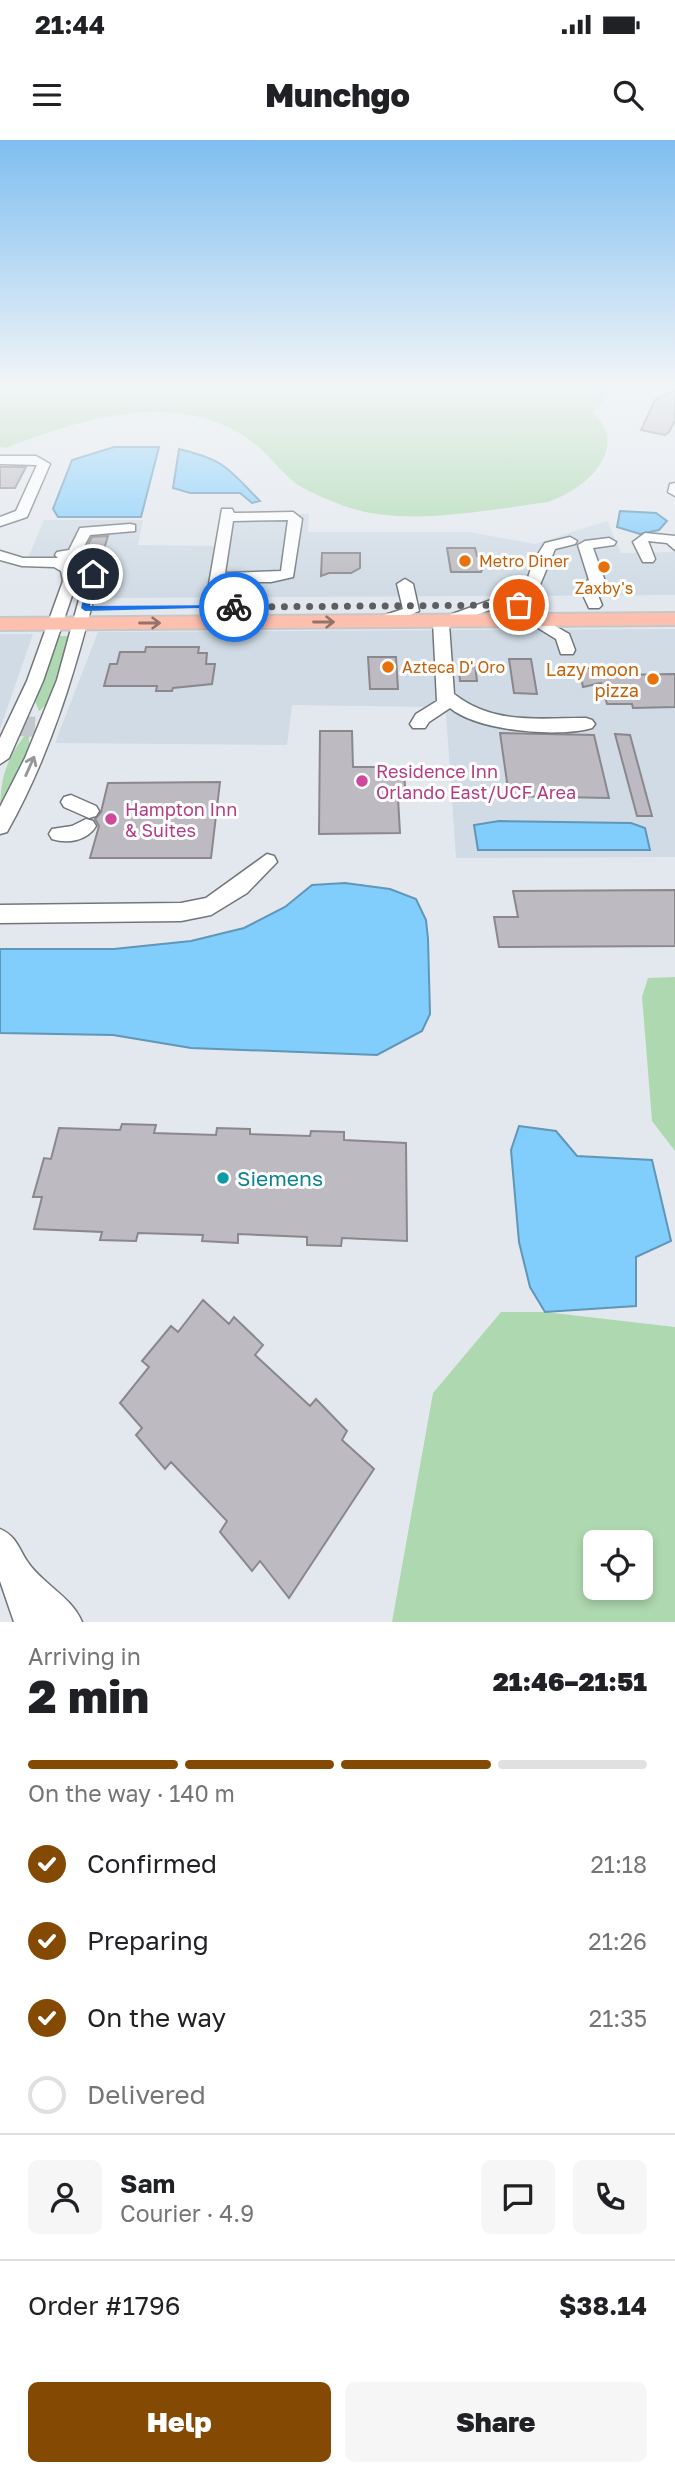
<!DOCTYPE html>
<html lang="en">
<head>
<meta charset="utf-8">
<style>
  body { margin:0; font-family:"Golos Text",sans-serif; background:#f6f6f6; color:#202124; height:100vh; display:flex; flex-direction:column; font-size:26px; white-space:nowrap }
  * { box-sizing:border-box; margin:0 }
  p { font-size:23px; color:#757577 }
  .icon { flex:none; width:38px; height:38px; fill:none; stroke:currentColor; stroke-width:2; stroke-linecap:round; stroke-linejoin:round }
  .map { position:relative; height:1482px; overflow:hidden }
  .sheet { display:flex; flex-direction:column; background:#fff; flex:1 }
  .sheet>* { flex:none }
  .fabs { position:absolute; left:583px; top:1390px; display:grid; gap:14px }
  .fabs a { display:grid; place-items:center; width:70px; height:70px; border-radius:10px; background:#fff; box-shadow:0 4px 10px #0003; font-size:35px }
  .pin { position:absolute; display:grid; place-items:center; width:60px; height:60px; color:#fff; margin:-30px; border:4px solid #fff; border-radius:50%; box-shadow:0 2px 7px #0007 }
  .courier { position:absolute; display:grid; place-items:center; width:70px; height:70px; margin:-35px; border:5px solid #1a73e8; border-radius:50%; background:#fff; color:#222; box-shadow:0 2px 9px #0007 }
  .head em { font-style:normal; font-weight:800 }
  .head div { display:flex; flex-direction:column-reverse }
  .head { display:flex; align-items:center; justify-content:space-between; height:119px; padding:0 28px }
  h1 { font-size:46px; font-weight:800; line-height:52px }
  .bar { display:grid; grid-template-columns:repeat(4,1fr); gap:10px 7px; align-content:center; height:84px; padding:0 28px }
  .bar i { height:9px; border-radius:5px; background:#e0e0e0 }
  .bar .selected { background:#844902 }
  .bar p { grid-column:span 4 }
  .line { display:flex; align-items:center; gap:18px; padding:0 28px; border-top:2px solid #e0e0e0 }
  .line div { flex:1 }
  .round { display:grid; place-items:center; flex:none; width:74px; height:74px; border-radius:10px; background:#f6f6f6 }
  ol { padding:0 28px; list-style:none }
  li { display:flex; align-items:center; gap:21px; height:77px }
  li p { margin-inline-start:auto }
  li .icon { padding:7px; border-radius:50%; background:#844902; color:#fff; stroke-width:4 }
  li:last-child { color:#757577 }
  li i { width:38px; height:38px; border:4px solid #e0e0e0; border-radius:50% }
  .primary-button { display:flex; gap:14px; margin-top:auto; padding:14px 28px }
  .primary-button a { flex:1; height:80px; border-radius:10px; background:#844902; color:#fff; font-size:28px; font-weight:800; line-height:80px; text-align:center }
  .primary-button a+a { background:#f6f6f6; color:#202124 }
  .status { display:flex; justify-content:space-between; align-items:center; height:49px; padding:0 35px; background:#fff; direction:ltr }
  .status svg { height:19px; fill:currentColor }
  header { display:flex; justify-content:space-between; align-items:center; height:91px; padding:0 28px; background:#fff; font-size:32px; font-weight:800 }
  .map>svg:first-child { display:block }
  .built { fill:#d0dbe5 }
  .green { fill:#aed9b0; fill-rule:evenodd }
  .water { fill:#81cdfb; stroke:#6096b7; stroke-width:2 }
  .building { fill:#bdbbc1; stroke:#8a888d; stroke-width:2 }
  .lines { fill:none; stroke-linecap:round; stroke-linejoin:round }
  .minor-tunnel { stroke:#c4c8ce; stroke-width:20; stroke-dasharray:20 10; stroke-linecap:butt }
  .minor-casing { stroke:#71767b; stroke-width:3 }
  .major-casing { stroke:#c7c7c7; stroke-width:4 }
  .minor { fill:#fff; fill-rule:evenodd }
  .major { fill:#fdc0af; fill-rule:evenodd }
  .oneway { stroke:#94736b }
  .oneway2 { stroke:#959697 }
  .route { fill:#1a73e8 }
  .done { stroke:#5c5f62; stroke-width:7; stroke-dasharray:0 12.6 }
  .food-dot { fill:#e8710a; stroke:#fff; stroke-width:2.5 }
  .hotel-dot { fill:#d1479c; stroke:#fff; stroke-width:2.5 }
  .culture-dot { fill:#0f9aa8; stroke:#fff; stroke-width:2.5 }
  .labels { text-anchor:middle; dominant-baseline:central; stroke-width:6; stroke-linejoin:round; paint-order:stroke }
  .far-food-label { font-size:16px; fill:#c56008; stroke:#fff; text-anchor:start }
  .food-label { font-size:18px; fill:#c56008; stroke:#fff; text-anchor:end }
  .hotel-label { font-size:18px; fill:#b23c85; stroke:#fff; text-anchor:start }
  .near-culture-label { font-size:21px; fill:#0d838f; stroke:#fff; text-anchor:start }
</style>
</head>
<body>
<div class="status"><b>21:44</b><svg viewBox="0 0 49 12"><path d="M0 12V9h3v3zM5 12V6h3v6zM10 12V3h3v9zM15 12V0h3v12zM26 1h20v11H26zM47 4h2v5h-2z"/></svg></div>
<header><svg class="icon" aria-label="menu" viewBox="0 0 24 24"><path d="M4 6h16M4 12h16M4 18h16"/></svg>Munchgo<svg class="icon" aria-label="search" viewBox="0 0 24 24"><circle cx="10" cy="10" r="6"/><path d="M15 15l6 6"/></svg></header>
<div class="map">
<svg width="675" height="1482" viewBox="0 0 675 1482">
  <rect width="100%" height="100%" fill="#e3e8ee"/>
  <!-- built -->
  <path class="built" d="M222,373L309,374L308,392H469L535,404L607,381L621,413L675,412V455L107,458H101L98,452L102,433L92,423L28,418L44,380H143L138,405L216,406Z
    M675,489V717L456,718L446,573L426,567L292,565L287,605L55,603L98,492Z
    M0,494H33L0,589Z"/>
  <!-- green -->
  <path class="green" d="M0,247H609L602,263L593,272C631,309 586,349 548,362C487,370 406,387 347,367C331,361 313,354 298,345C281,333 269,314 251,301C179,249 82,278 6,308L0,307Z
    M60,496H68L70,500L51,561L39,571L35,561L55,500Z
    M26,594H29V612L0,678C0,642 3,623 26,594Z
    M675,837V1011L652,981L642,857L648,838Z
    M501,1172H545L675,1187V1482H392L433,1253ZM595,1402H640V1447H595Z"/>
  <!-- water -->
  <path class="water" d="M114,307H159L141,377H58L53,369L72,320Z
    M179,309C226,320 228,329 260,361L252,363L240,353H190L173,348Z
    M620,371L656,373L667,381L659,390L640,394L617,387Z
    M499,681L631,683L645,688L650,710H478L474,685Z
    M345,743L390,749L416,759L426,780L428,799L430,874L422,891L377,915L191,908L113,895L0,893V809H114L191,801L244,788L285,767L312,745Z
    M519,986L556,991L577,1016L652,1020L671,1101L636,1117V1166L545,1172L530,1147L519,1102L511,1010Z"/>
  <!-- building -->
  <path class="building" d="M675,250V280L669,292L665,295L641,290L655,260Z
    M0,327H26L15,348H0Z
    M108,396L103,412H84L92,397Z
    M447,408H475L477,416H489L481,432H451Z
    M322,413H360V428L351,433H329L321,436Z
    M146,507H199L198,513H207L206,524H215L212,544L173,548L172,551H156L157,546H104L110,524H117L120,512H145Z
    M368,517H396L398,549H370Z
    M509,519H531L537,554L514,553Z
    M458,524H475L477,541H460Z
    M579,528L610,529L611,535L675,534V567L633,568L632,564H607L601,543L583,547Z
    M320,591H352L353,627H389V633H404L406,658H398L400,693L319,694Z
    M500,593L594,595L609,658L509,656Z
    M615,594L630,595L652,676H637Z
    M220,642L211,718H90L99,686L95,679L101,672L108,643Z
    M675,750V806L499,807L494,777H518L513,751Z
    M122,984L156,985L154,993L216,995L217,988L250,989V994L310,996L311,991L344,992V1000L406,1003L407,1101L342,1098L341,1106L307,1105V1097L238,1094V1103L202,1101L203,1095L138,1093L136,1101L100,1100L102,1092L34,1089L42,1057H33L44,1018L51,1019L59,988L120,990Z
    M203,1160L229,1184L234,1177L263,1205L255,1215L310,1266L316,1259L347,1291L342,1300L374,1329L289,1458L260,1421L252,1431L220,1392L227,1381L171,1322L165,1329L136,1295L142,1288L120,1263L149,1227L142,1221L171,1186L178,1192Z"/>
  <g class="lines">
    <!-- minor-tunnel -->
    <path class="minor-tunnel" d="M15,586L46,587"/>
    <!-- minor casing -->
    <g class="minor-casing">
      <path id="minor" d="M0,316H36L50,324L27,377L0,386V377L16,371L37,325L0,324Z
        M675,343V356L668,352L670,344Z
        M222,369H232L234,373L293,372L302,379L293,437L271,442H224L221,467L213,472L205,467ZM288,380L281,431L225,433L233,381Z
        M130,384L135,385V391L90,395L79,416L67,418L92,422L100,434C77,525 53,610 7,692L0,694V667L25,618L57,540L86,434L82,428L74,427L77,441L43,541L9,618L0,624V598L27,541L63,441L61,431L54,427L22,426L0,420V411L23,418H58L55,415L57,412L69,410L80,388Z
        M645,393L675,396V410L667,403L648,401L655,419L653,422H643L633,402Z
        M570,397L577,401L575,404L555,409L539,447H529L526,444L533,422L545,403Z
        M609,398L616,402L614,405L593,408L606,444L595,448L602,465L599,468H589L578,444L589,440L578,405L585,401Z
        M405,439L413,444L419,471L388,484H376V478L403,469L397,444Z
        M491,460L499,465L496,468L449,484L454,554C493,585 539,578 586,578L592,580L595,584L592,588C558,598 478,591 450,568L429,582L425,588H413L410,584L416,574L437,561L433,481Z
        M536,475L569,494L575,510L573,514H561L556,499L530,483L528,480Z
        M71,655L96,666L99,671L96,676L89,678L64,667L61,662L64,657Z
        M86,679L93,681L96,686C87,701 68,704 52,699L49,694L52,689L72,686Z
        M267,714L274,716L277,722L247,753L211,775L181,781L0,783V765L181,763L206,758Z
        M0,1389C16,1396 18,1407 27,1421C42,1444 71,1456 82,1482H14L0,1441Z"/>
    </g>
    <!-- major casing -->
    <g class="major-casing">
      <path id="major" d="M675,473V485L0,490V478Z"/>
    </g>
    <!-- minor -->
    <use href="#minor" class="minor"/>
    <!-- major -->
    <use href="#major" class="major"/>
  </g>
  <!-- one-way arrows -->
  <defs><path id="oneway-shaft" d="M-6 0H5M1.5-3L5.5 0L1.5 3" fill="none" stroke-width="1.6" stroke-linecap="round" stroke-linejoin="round" transform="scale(1.75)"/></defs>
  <g class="oneway">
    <use href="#oneway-shaft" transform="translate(324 482)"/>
    <use href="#oneway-shaft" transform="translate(150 483)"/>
  </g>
  <use class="oneway2" href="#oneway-shaft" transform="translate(30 626) rotate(-66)"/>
  <!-- sky -->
  <linearGradient id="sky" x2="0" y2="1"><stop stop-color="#7fbef0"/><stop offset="0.54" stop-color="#f2f5f7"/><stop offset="1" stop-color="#f2f5f7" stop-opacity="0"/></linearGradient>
  <rect width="675" height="455" fill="url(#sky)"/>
  <!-- route -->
  <path class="route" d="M90,432L97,434L90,466L234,465L238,467L85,471L81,468Z"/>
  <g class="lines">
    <!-- done -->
    <path class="done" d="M234,467L519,465"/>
  </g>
  <!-- markers -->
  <g class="food-dot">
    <circle cx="465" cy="421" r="7"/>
    <circle cx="604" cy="427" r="7"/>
    <circle cx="388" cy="527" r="7"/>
    <circle cx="653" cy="539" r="7"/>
  </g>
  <g class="hotel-dot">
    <circle cx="362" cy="641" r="7"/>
    <circle cx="111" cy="679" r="7"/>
  </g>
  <circle class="culture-dot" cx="223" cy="1038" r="7"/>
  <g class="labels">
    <!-- far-food labels -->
    <g class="far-food-label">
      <text x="479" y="421">Metro Diner</text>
      <text x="604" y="448" text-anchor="middle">Zaxby's</text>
      <text x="402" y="527">Azteca D' Oro</text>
    </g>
    <!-- food labels -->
    <g class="food-label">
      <text x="639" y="529">Lazy moon<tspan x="639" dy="21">pizza</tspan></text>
    </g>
    <!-- hotel labels -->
    <g class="hotel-label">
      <text x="376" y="631">Residence Inn<tspan x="376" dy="21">Orlando East/UCF Area</tspan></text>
      <text x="125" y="669">Hampton Inn<tspan x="125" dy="21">&amp; Suites</tspan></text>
    </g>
    <!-- near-culture labels -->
    <g class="near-culture-label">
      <text x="237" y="1038">Siemens</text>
    </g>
  </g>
</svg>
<div class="fabs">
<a><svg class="icon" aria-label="locate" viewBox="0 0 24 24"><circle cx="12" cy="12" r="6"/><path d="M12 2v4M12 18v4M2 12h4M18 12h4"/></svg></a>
</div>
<div class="pin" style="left:519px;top:465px;background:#ea580c"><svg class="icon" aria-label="bag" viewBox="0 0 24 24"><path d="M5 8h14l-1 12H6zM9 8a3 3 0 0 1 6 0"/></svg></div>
<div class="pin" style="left:93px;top:434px;background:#1f2937"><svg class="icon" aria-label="home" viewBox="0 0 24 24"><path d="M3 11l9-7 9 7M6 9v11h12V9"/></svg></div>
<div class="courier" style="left:234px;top:467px"><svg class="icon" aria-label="bike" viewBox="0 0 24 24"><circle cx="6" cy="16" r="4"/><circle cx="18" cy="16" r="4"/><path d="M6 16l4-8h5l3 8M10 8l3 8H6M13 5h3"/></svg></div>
</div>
<section class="sheet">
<div class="head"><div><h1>2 min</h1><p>Arriving in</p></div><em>21:46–21:51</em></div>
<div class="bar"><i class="selected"></i><i class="selected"></i><i class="selected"></i><i></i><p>On the way · 140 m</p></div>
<ol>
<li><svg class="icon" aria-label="check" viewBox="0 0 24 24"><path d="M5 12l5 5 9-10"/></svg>Confirmed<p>21:18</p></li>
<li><svg class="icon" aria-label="check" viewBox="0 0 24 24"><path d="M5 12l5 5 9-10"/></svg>Preparing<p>21:26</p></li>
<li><svg class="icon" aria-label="check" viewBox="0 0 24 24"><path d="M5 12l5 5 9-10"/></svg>On the way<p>21:35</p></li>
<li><i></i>Delivered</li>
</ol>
<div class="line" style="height:126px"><a class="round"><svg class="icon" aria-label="person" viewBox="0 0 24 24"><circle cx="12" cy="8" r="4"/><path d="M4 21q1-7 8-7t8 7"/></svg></a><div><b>Sam</b><p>Courier · 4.9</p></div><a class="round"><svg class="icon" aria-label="chat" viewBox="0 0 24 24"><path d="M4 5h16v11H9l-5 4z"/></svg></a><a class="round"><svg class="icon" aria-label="phone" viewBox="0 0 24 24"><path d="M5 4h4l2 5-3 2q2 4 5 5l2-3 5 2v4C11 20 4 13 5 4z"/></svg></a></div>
<div class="line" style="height:91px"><div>Order #1796</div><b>$38.14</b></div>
<div class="primary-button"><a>Help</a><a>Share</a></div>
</section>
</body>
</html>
